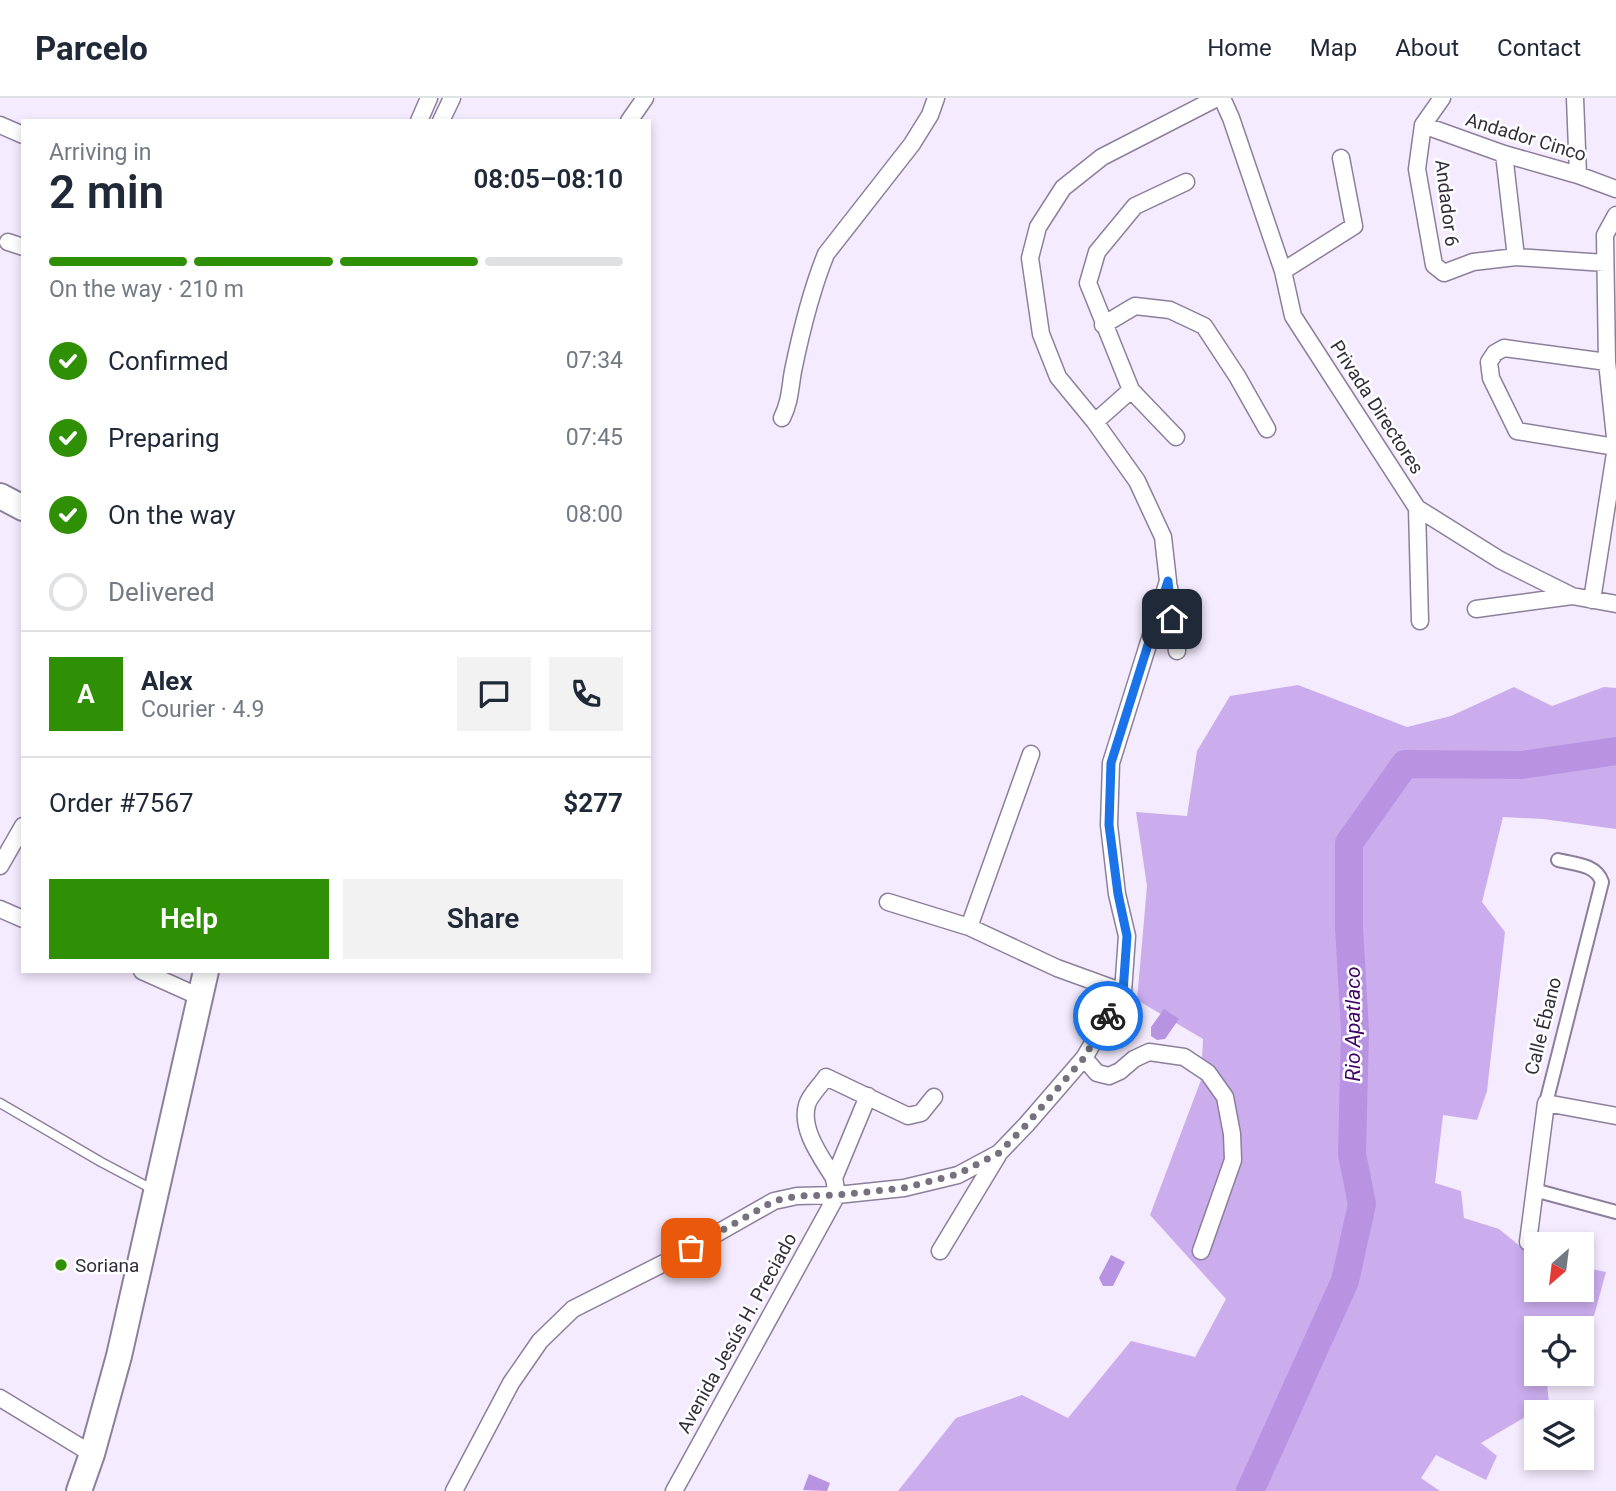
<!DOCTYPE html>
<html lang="en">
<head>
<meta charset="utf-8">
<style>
  body { margin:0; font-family:Roboto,sans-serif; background:#f2f2f3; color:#1f2937; height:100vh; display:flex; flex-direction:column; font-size:26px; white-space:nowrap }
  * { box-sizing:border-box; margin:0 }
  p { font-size:23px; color:#747a83 }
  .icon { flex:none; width:38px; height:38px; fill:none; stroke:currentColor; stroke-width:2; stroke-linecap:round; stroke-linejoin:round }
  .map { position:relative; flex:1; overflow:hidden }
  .drawer { position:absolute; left:21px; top:21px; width:630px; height:854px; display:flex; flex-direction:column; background:#fff; border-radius:0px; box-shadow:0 4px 10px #0003 }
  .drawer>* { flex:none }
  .needle { width:46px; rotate:208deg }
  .tools { position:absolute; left:1524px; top:1134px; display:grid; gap:14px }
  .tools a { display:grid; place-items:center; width:70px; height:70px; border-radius:0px; background:#fff; box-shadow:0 4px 10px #0003; font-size:35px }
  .pin { position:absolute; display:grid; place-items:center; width:60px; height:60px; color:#fff; margin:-30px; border-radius:14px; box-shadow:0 4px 10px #0006 }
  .courier { position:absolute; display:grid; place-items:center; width:70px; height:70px; margin:-35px; border:5px solid #1a73e8; border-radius:50%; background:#fff; color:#222; box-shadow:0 2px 9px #0007 }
  .headline em { font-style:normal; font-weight:600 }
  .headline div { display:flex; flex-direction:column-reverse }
  .headline { display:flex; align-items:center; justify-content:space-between; height:119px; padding:0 28px }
  h1 { font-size:46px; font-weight:600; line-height:52px }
  .bar { display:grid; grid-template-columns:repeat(4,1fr); gap:10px 7px; align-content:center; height:84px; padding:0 28px }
  .bar i { height:9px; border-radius:5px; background:#e0e1e3 }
  .bar .active { background:#2f8f05 }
  .bar p { grid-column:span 4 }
  .line { display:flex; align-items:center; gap:18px; padding:0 28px; border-top:2px solid #e0e1e3 }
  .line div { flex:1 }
  .round { display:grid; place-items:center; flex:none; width:74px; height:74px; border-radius:0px; background:#f2f2f3 }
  ol { padding:0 28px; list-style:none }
  li { display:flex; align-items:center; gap:21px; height:77px }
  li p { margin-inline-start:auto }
  li .icon { padding:7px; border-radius:50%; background:#2f8f05; color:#fff; stroke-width:4 }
  li:last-child { color:#747a83 }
  li i { width:38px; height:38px; border:4px solid #e0e1e3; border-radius:50% }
  .button { display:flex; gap:14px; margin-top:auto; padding:14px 28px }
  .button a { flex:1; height:80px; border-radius:0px; background:#2f8f05; color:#fff; font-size:28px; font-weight:600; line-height:80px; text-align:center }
  .button a+a { background:#f2f2f3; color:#1f2937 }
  header { display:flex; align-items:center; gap:42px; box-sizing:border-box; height:98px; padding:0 35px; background:#fff; border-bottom:2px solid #e0e1e3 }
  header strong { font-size:33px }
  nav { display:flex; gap:38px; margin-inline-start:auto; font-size:24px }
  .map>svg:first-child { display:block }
  .green { fill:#cbadee }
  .water { fill:#b893e1 }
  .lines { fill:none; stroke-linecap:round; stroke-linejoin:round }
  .river { stroke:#b893e1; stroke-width:28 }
  .service-casing { stroke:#8c7f9c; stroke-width:11 }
  .pedestrian-casing { stroke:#8c7f9c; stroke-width:16 }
  .minor-casing { stroke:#8c7f9c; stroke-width:19 }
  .primary-casing { stroke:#8c7f9c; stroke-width:28 }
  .service { stroke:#fff; stroke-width:8 }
  .pedestrian { stroke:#fff; stroke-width:12 }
  .minor { stroke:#fff; stroke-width:16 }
  .primary { stroke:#fff; stroke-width:24 }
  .done { stroke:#77707e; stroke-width:7; stroke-dasharray:0 12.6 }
  .route { stroke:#1a73e8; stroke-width:9 }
  .poi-dot { fill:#2f8f05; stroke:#fff; stroke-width:2.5 }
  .labels { text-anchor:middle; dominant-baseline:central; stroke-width:5; stroke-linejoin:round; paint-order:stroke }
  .street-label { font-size:19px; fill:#332d39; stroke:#fff }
  .poi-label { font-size:19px; fill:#332d39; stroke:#fff; text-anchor:start }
  .water-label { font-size:21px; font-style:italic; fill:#3f0465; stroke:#fff }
</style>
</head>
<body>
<header>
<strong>Parcelo</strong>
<nav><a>Home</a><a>Map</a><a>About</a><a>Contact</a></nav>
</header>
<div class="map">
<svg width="1616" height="1393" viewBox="0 0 1616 1393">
  <rect width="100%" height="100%" fill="#f4ebfe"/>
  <!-- green -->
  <path class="green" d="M1298,587L1407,629L1451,618L1514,589L1552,608L1604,589L1616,590V731L1543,721L1503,719L1482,804L1505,834L1487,993L1477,1022L1443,1017L1435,1085L1461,1093L1464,1120L1499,1131L1532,1158L1536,1159V1192H1582V1169L1606,1174L1586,1247L1582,1250V1230H1536V1276H1546L1549,1305L1481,1345L1497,1358L1486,1382L1436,1357L1421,1380L1440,1393H898L956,1320L1022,1297L1068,1320L1131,1243L1195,1259L1226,1201L1150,1117L1201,982L1203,941L1137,902L1147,788L1136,714L1187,718L1197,653L1230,598Z"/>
  <!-- water -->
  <path class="water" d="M1164,911L1179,921L1165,941L1157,942L1151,938V929Z
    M1111,1157L1125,1164L1113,1188H1103L1099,1180Z
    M809,1376L830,1385L827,1393L803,1392Z"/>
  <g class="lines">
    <!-- river -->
    <path class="river" d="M1250,1393L1345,1183L1362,1106L1352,1056L1355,933L1349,829V745L1405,666L1522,667L1616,653"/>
    <!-- service casing -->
    <g class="service-casing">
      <path id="service" d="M0,1005L101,1064L154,1092"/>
    </g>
    <!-- pedestrian casing -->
    <g class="pedestrian-casing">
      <path id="pedestrian" d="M1546,1005L1602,784C1596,766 1574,766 1558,762
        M1534,1092L1616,1114"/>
    </g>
    <!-- minor casing -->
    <g class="minor-casing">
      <path id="minor" d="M1222,0L1231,20L1283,173L1293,218L1417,410L1500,462L1572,498L1616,506
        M1442,0L1423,27L1417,71L1434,167L1444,175L1473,164L1516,159L1605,165
        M1575,0L1578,77
        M419,23L429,0
        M441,23L452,0
        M629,23L645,0
        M0,27L23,37
        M1423,27L1504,56L1578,77L1616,91
        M1504,56L1516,159
        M8,144L23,149
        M1283,173L1354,128L1341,60
        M1103,227L1135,208L1170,212L1204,228L1237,278L1267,331
        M1607,264L1504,250L1495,255L1489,264L1491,280L1517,333L1616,349
        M782,320C790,304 790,290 793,273C801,234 811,193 826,156L912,46L930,17L936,0
        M1095,324L1131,292
        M1176,339L1131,292L1088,185L1097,154L1135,108L1186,84
        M1417,410L1420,523
        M1169,489L1177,553
        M1592,502L1616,349L1607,264L1605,137L1616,117
        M1476,511L1572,498
        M0,768L23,728
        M888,804L969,829L1057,870L1123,894
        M0,811L23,821
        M969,829L1031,656
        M142,873L200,899
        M1084,960L1097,975L1109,978L1120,973L1134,961L1149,954L1184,959L1208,975L1225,999L1232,1036L1233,1062L1201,1153
        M834,1080C822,1060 800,1032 807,1007C809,998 821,987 826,979L908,1018L921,1015L934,999
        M1528,1144L1546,1005L1616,1018
        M940,1153L998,1057
        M0,1300L92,1356
        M454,1393L511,1285L540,1243L573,1211L670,1162L774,1103L797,1098L837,1097L904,1090L958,1077L999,1055L1026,1027L1084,960L1123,894L1127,838L1117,796L1109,727L1111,665L1168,483L1163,439L1137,383L1095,324L1058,279L1041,236L1030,160L1038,129L1063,90L1102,59L1217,0
        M674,1393L837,1097L834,1080L868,998"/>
    </g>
    <!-- primary casing -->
    <g class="primary-casing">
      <path id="primary" d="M0,398L23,410
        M79,1393L92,1356L119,1258L206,873"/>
    </g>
    <!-- service -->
    <use href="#service" class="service"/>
    <!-- pedestrian -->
    <use href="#pedestrian" class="pedestrian"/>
    <!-- minor -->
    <use href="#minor" class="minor"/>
    <!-- primary -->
    <use href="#primary" class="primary"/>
  </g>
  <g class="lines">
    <!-- done -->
    <path class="done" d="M691,1150L774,1103L797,1098L837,1097L904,1090L958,1076L999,1055L1026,1027L1084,960L1108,918"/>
    <!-- route -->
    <path class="route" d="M1108,918L1123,894L1127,838L1118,796L1109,727L1111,665L1168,483L1172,521"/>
  </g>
  <!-- markers -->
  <circle class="poi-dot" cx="61" cy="1167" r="7"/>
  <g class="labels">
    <!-- street labels -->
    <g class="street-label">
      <text transform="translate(1526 39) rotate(17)">Andador Cinco</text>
      <text transform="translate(1447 105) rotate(83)">Andador 6</text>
      <text transform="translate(1377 309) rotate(57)">Privada Directores</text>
      <text transform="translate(1543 928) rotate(-76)">Calle Ébano</text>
      <text transform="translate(737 1235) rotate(-61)">Avenida Jesús H. Preciado</text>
    </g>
    <!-- poi labels -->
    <g class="poi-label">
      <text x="75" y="1167">Soriana</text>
    </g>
    <!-- water labels -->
    <g class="water-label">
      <text transform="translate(1353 926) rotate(-90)">Rio Apatlaco</text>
    </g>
  </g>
</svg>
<div class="tools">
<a><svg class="needle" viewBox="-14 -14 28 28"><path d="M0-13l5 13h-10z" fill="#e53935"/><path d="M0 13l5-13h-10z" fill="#747a83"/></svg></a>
<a><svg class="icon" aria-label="locate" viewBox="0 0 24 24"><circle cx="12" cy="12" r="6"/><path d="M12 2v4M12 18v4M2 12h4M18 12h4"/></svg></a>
<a><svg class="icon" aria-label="layers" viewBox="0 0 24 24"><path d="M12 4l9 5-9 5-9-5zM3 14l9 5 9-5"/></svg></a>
</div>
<div class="pin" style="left:691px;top:1150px;background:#ea580c"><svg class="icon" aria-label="bag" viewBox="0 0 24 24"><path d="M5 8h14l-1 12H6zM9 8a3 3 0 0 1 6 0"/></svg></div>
<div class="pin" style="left:1172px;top:521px;background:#1f2937"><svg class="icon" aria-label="home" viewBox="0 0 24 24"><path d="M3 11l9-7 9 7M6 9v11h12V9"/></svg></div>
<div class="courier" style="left:1108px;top:918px"><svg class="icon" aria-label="bike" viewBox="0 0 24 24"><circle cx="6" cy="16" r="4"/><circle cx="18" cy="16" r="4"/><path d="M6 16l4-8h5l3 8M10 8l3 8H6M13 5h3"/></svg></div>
<section class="drawer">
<div class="headline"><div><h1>2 min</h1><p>Arriving in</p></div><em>08:05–08:10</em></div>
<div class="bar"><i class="active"></i><i class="active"></i><i class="active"></i><i></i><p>On the way · 210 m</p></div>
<ol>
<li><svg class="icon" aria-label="check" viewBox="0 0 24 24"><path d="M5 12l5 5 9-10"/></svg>Confirmed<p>07:34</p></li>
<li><svg class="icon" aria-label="check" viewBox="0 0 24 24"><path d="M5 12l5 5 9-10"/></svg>Preparing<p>07:45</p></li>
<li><svg class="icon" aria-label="check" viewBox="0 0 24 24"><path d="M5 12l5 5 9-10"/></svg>On the way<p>08:00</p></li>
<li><i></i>Delivered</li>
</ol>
<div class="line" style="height:126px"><b class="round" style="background:#2f8f05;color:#fff">A</b><div><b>Alex</b><p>Courier · 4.9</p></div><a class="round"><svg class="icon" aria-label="chat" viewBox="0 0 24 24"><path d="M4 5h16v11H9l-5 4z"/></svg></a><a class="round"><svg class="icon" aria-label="phone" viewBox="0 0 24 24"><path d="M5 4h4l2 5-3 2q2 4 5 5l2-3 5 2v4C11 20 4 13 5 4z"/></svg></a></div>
<div class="line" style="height:91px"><div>Order #7567</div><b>$277</b></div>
<div class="button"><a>Help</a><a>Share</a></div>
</section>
</div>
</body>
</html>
